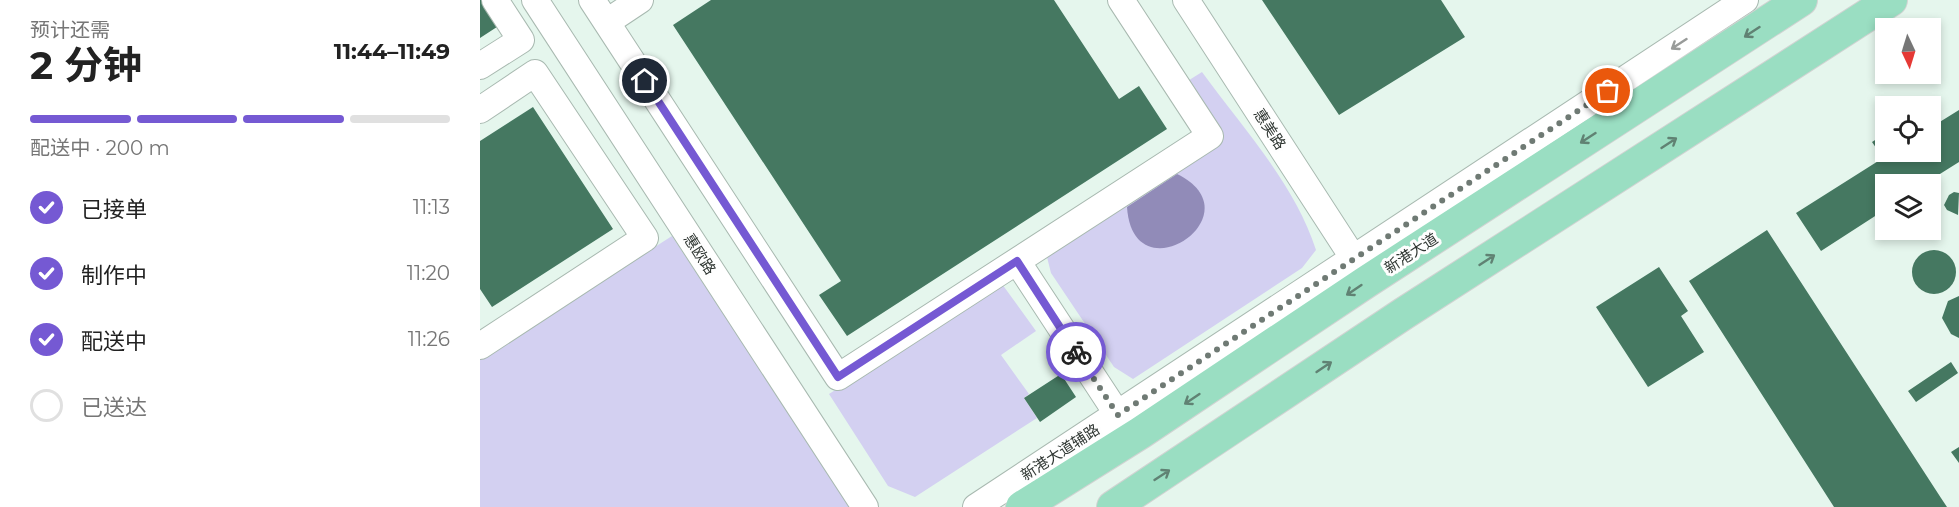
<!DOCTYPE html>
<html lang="zh">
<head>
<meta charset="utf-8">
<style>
  body { margin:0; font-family:Montserrat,"Noto Sans SC",sans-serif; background:#f6f6f6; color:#222; height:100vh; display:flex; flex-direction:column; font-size:22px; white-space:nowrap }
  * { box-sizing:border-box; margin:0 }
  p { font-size:20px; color:#767676 }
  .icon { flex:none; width:33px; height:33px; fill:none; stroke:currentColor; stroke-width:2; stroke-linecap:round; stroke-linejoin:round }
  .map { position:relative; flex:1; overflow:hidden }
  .sheet { display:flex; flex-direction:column; background:#fff; width:480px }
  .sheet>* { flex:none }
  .needle { width:39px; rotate:176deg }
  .controls { position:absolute; left:1395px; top:18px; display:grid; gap:12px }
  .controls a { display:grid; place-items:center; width:66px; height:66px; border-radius:0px; background:#fff; box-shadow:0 3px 9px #0003; font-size:30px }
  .pin { position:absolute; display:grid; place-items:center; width:51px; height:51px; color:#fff; margin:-26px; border:3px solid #fff; border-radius:50%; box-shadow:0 2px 6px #0007 }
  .courier { position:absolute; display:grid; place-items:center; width:60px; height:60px; margin:-30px; border:4px solid #7559d3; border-radius:50%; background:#fff; color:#222; box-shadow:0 2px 8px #0007 }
  .overview em { font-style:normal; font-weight:700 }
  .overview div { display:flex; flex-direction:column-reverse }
  .overview { display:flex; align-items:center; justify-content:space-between; height:102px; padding:0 30px }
  h1 { font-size:39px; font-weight:700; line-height:45px }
  .bar { display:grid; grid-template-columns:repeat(4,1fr); gap:9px 6px; align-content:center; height:72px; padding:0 30px }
  .bar i { height:8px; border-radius:4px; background:#e0e0e0 }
  .bar .current { background:#7559d3 }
  .bar p { grid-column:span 4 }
  ol { padding:0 30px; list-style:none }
  li { display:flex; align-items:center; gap:18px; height:66px }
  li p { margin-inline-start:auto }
  li .icon { padding:6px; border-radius:50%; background:#7559d3; color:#fff; stroke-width:4 }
  li:last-child { color:#767676 }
  li i { width:33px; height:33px; border:3px solid #e0e0e0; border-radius:50% }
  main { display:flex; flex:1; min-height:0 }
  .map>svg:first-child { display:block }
  .green { fill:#d3d0f1 }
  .water { fill:#918bb8 }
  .building { fill:#457861 }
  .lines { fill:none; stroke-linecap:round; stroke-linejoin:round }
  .minor-casing { stroke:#a8b9b0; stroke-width:28 }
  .major-casing { stroke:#d1d3d2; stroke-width:34 }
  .minor { stroke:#fff; stroke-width:26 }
  .major { stroke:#9adec2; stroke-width:32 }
  .oneway { stroke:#608273 }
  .oneway2 { stroke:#989b99 }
  .done { stroke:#6f7a74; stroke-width:6; stroke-dasharray:0 10.8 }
  .route { stroke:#7559d3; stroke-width:8 }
  .labels { text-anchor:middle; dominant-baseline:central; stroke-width:6; stroke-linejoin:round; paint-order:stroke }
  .street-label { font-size:15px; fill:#303733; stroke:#fefefe }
</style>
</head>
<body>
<main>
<section class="sheet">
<div class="overview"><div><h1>2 分钟</h1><p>预计还需</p></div><em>11:44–11:49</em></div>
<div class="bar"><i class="current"></i><i class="current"></i><i class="current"></i><i></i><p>配送中 · 200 m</p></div>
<ol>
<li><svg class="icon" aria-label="check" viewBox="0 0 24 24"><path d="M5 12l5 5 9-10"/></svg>已接单<p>11:13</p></li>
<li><svg class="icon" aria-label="check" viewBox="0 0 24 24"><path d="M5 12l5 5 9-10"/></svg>制作中<p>11:20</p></li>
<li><svg class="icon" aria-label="check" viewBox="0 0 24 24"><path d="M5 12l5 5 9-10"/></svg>配送中<p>11:26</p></li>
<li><i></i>已送达</li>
</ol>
</section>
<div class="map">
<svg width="1479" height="507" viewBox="0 0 1479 507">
  <rect width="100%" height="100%" fill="#e5f6ed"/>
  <!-- green -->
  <path class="green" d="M722,72C762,127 815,184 836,250L822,268L653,379L634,367L571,273L567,257L733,147L743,137L706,82Z
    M192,236L371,507H0V359Z
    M522,284L556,331L521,355L549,394L544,398L557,418L435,497L408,486L349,394Z"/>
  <!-- water -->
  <path class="water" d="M697,174C779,214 653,299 647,207Z"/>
  <!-- building -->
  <path class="building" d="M0,0H3L20,25L0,38Z
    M231,0H574L639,99L659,86L687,129L367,336L339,295L361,281L193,25Z
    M782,0H961L985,37L859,115Z
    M53,107L133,229L12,307L0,289V141Z
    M1479,110V162L1444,184H1406V209L1341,251L1316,213L1403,158L1392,142L1406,133V152H1450V128Z
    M1474,192L1479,193L1478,215L1467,210L1464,205L1469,195Z
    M1450,212L1460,224L1458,231L1452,237H1441L1434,230H1450Z
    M1287,230L1461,498L1467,507H1354L1209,281Z
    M1432 272a22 22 0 1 1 44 0a22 22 0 1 1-44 0Z
    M1179,267L1208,311L1201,316L1224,352L1168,387L1116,307Z
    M1479,296V338L1471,334L1462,318L1468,301Z
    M1471,362L1478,373L1436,402L1428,391Z
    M581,374L596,397L560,422L544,398Z
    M1479,447V463L1471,452Z"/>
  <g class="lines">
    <!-- minor casing -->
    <g class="minor-casing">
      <path id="minor" d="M55,0L385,507
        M112,0L358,377L730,136L641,0
        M706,0L874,259
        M127,22L160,0
        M0,66L41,40L15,0
        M0,110L55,73L165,238L0,346
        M537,261L638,415
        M496,507L1265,0"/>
    </g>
    <!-- major casing -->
    <g class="major-casing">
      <path id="major" d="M542,507L660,433L886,282L1321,0
        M633,507L923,314L1411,0"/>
    </g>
    <!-- minor -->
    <use href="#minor" class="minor"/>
    <!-- major -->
    <use href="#major" class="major"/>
  </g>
  <!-- one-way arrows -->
  <defs><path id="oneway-shaft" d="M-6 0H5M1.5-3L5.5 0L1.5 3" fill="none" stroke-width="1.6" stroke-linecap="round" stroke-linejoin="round" transform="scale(1.5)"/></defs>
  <g class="oneway">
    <use href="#oneway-shaft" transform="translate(1272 32) rotate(147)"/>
    <use href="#oneway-shaft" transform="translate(1108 138) rotate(147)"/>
    <use href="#oneway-shaft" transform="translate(1189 143) rotate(-33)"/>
    <use href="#oneway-shaft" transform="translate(1007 260) rotate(-33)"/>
    <use href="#oneway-shaft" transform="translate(874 290) rotate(146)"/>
    <use href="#oneway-shaft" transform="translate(844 367) rotate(-34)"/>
    <use href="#oneway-shaft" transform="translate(712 399) rotate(146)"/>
    <use href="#oneway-shaft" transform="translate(682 475) rotate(-33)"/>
  </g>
  <use class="oneway2" href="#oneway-shaft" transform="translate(1199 44) rotate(147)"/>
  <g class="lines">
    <!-- done -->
    <path class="done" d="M596,352L638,415L1128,91"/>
    <!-- route -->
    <path class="route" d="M165,81L358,377L537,261L596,352"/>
  </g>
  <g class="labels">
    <!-- street labels -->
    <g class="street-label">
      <text transform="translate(790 129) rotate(57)">惠美路</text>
      <text transform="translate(931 253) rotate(-33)">新港大道</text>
      <text transform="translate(220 254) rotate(57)">惠欧路</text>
      <text transform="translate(580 452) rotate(-33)">新港大道辅路</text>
    </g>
  </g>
</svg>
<div class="controls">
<a><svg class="needle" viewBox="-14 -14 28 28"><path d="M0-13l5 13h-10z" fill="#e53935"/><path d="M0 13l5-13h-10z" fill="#767676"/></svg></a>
<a><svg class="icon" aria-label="locate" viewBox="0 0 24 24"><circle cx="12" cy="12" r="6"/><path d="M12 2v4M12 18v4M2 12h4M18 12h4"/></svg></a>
<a><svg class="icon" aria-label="layers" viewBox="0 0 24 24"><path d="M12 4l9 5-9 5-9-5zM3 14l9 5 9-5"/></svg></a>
</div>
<div class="pin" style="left:1128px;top:91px;background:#ea580c"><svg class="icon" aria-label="bag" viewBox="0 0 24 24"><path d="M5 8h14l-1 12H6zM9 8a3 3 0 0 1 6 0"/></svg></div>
<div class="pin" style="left:165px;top:81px;background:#1f2937"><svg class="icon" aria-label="home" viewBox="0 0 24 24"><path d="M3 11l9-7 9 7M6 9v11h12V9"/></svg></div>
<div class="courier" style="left:596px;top:352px"><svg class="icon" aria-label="bike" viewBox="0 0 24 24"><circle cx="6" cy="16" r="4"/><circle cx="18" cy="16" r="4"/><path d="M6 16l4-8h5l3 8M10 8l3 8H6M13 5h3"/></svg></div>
</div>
</main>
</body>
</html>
